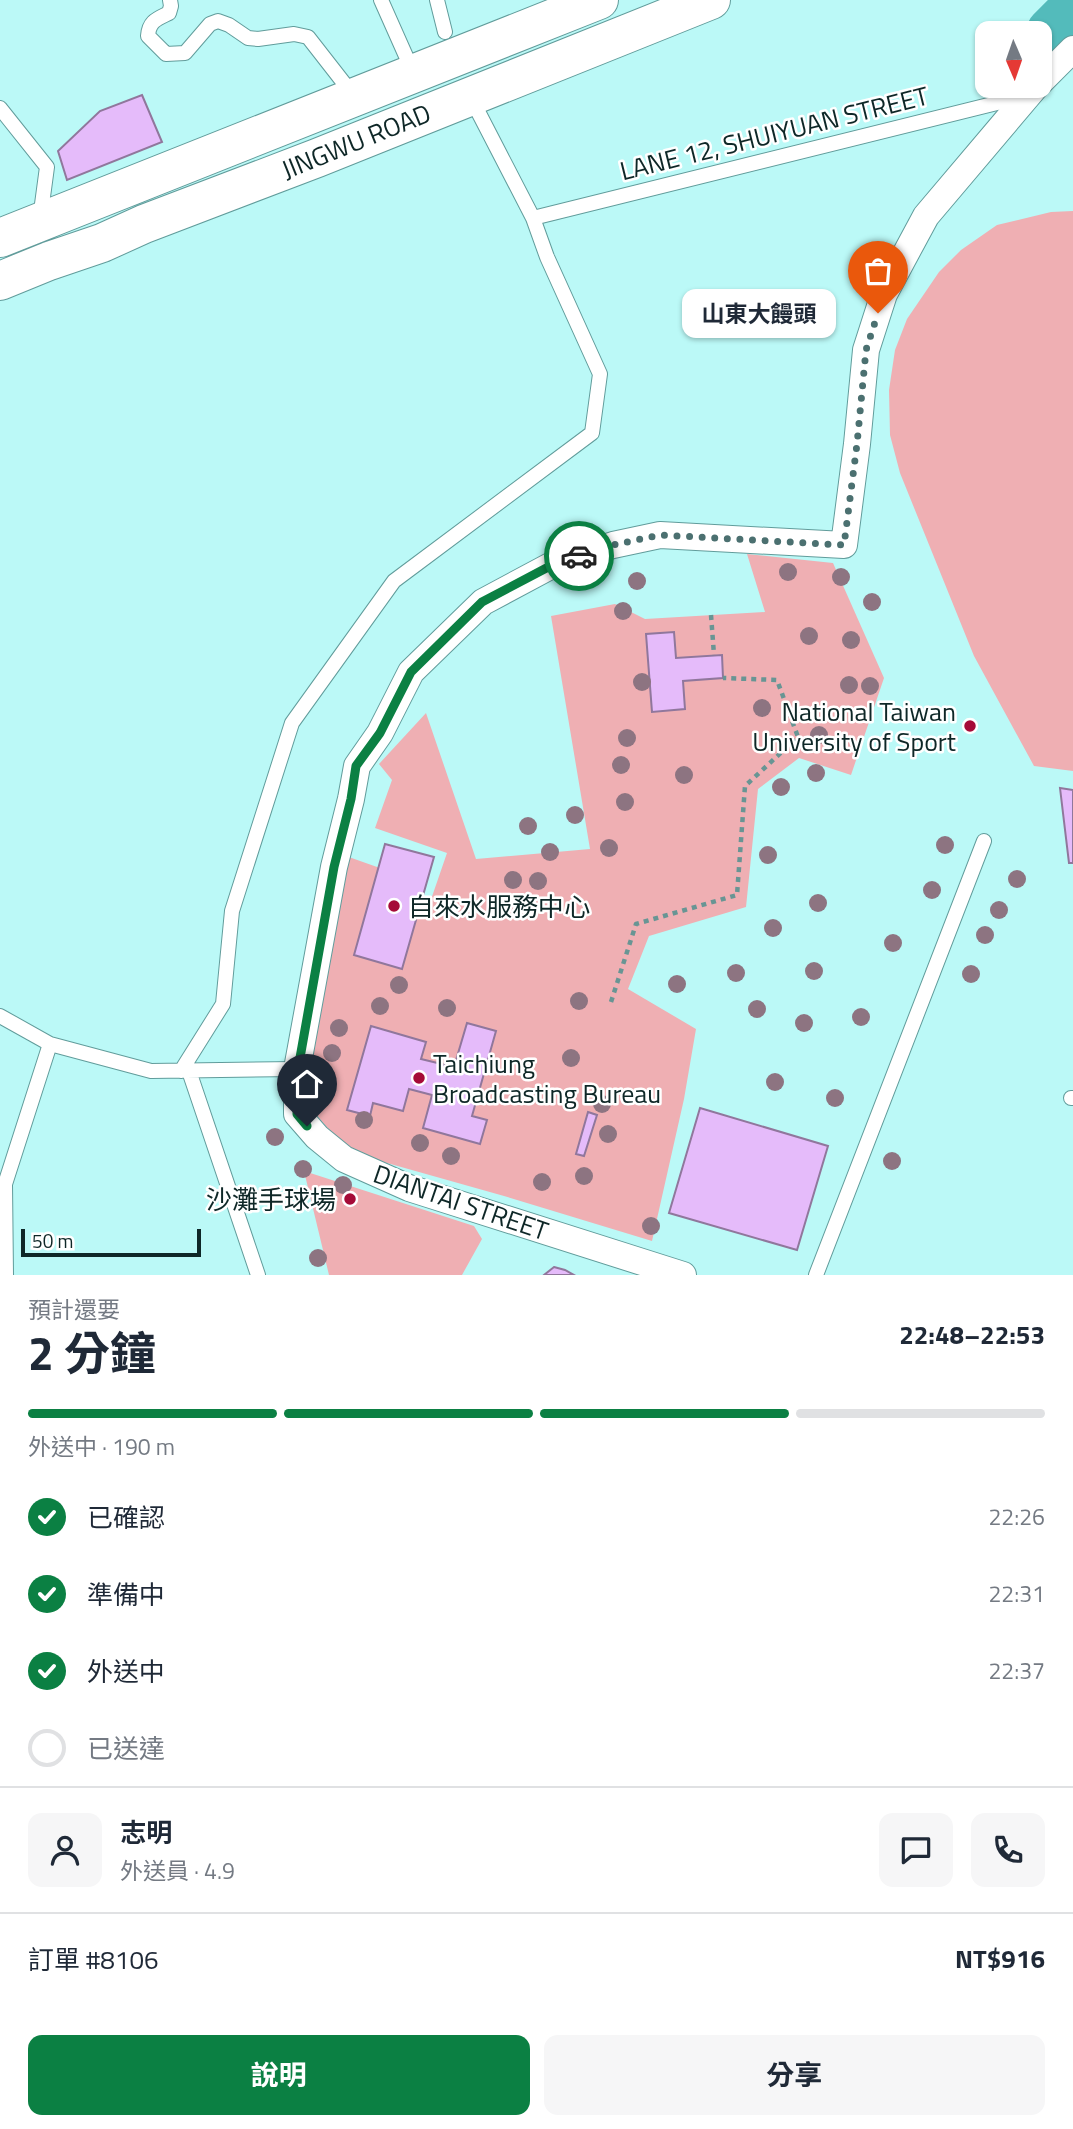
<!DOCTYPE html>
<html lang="zh-TW">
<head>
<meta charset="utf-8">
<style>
  body { margin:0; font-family:"Titillium Web","Noto Sans TC",sans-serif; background:#f6f6f7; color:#1f2937; height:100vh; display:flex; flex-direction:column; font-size:26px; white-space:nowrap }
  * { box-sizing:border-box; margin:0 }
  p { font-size:23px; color:#747a83 }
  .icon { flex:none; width:38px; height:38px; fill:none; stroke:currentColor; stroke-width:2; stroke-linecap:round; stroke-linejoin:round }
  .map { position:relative; height:1275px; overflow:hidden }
  .details { display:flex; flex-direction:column; background:#fff; flex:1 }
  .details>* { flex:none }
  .needle { width:46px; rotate:178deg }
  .fabs { position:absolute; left:975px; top:21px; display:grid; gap:14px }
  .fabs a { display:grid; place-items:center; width:77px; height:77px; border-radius:14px; background:#fff; box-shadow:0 2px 5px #0004; font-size:35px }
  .scale { position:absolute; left:21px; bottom:18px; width:180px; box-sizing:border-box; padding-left:7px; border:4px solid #0e2727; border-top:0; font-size:19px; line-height:24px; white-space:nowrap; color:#0e2727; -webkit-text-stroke:5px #fff; paint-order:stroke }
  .pin { position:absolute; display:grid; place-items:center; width:60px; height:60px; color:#fff; margin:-72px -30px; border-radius:50% 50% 50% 0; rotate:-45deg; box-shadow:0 0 7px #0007 }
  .pin .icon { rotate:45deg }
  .courier { position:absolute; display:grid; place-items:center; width:70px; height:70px; margin:-35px; border:5px solid #0b8043; border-radius:50%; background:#fff; color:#222; box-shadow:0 2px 9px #0007 }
  .bubble { position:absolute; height:49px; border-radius:14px; background:#fff; box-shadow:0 2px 5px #0004; font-size:23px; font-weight:700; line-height:49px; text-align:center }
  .head em { font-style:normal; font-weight:700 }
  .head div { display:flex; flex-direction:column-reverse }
  .head { display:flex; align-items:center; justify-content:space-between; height:119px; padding:0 28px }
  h1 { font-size:46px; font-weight:700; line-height:52px }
  .bar { display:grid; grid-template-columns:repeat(4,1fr); gap:10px 7px; align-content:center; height:84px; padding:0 28px }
  .bar i { height:9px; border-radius:5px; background:#e0e1e3 }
  .bar .selected { background:#0b8043 }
  .bar p { grid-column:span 4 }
  .line { display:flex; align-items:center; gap:18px; padding:0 28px; border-top:2px solid #e0e1e3 }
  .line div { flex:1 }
  .round { display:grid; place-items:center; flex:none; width:74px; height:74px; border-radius:14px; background:#f6f6f7 }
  ol { padding:0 28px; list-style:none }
  li { display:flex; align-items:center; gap:21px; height:77px }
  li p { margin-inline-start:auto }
  li .icon { padding:7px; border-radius:50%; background:#0b8043; color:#fff; stroke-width:4 }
  li:last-child { color:#747a83 }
  li i { width:38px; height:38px; border:4px solid #e0e1e3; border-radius:50% }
  .primary-button { display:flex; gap:14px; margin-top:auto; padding:14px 28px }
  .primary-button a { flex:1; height:80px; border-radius:14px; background:#0b8043; color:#fff; font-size:28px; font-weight:700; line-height:80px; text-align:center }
  .primary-button a+a { background:#f6f6f7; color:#1f2937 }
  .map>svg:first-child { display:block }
  .green { fill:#efafb3 }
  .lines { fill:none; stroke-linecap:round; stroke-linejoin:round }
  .river { stroke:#53bbbb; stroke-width:44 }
  .building { fill:#e5bbfa; stroke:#90779c; stroke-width:2 }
  .lane-casing { stroke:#619c9b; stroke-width:16 }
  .street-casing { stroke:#619c9b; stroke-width:28 }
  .secondary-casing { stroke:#619c9b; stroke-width:40 }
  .path { stroke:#689594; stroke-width:4.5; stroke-dasharray:5 5; stroke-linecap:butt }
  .lane { stroke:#fff; stroke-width:14 }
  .street { stroke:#fff; stroke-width:26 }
  .secondary { stroke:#fff; stroke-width:38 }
  .tree { fill:#8d7481 }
  .done { stroke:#4b7070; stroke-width:7; stroke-dasharray:0 12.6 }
  .route { stroke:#0b8043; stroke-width:9 }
  .poi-dot { fill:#a50b38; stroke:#fff; stroke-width:2.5 }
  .labels { text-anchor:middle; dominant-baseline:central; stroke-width:5; stroke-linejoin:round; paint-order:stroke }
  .street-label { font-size:26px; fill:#0e2727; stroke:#fff }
  .poi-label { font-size:26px; fill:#0e2727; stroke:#fff; text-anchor:end }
</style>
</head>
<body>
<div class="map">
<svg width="1073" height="1275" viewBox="0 0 1073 1275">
  <rect width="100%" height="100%" fill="#bbf9f7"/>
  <!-- green -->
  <path class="green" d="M1073,211V771L1034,766L974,656L900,473L890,435L889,390L895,350L907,319L939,272L961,250L997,225L1051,212Z
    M747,554L833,563L884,678L851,775L799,758L758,789L746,907L649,936L628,989L696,1029L684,1099L652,1241L504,1196L348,1152L313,1111L305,1070L346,856L394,873L415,911L426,914L447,853L375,828L392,780L379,764L426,713L476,859L590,849L551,616L615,604L645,619L765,612Z
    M304,1171L474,1226L482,1239L462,1275H329Z"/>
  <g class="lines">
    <!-- river -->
    <path class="river" d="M1049,30L1073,6"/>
  </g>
  <!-- building -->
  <path class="building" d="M142,95L162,142L67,180L58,151L100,111Z
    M674,632L676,658L722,655L723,678L683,681L685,709L652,712L646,634Z
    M1060,788L1073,790V863H1069Z
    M385,844L434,857L402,969L354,955Z
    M467,1023L496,1031L472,1116L487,1120L480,1144L423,1128L432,1095L409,1089L403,1111L373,1103L370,1116L347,1110L371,1026L426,1042L421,1059L454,1067Z
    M700,1108L828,1146L797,1250L669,1213Z
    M588,1112L597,1115L584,1156L576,1154Z
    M554,1267L565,1270L574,1275H544Z"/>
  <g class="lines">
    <!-- lane casing -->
    <g class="lane-casing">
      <path id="lane" d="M170,0L171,6L169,13C157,19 149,21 148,36L166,54L185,53L210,24L218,21L229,25L248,38L258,39L294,34L308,37L354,96
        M381,0L413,72
        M437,0L445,32
        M0,108L47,167L40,219
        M533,218L1025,96
        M0,1016L50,1044L151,1071L297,1069
        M181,1071L223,1004L232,911L292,723L394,581L592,433L600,374L547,257L533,218L470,96
        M189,1071L258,1275
        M1071,1098H1073
        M6,1275L5,1184L50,1044
        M816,1275L984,841"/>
    </g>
    <!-- street casing -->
    <g class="street-casing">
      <path id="street" d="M1040,82L1073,49
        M683,1275L409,1188L344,1159L317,1137L297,1114V1069L334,867L351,799L357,766L380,733L411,672L483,602L554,564L613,545L660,535L844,545L857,444L866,350L884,294L926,216L1036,86"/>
    </g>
    <!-- secondary casing -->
    <g class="secondary-casing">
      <path id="secondary" d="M0,238L599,0
        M0,281L49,261L102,243L144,224L317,158L711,0"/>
    </g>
    <!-- path -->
    <path class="path" d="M711,615L714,655
      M611,1002L636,924L737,895L745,786L798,737L777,680L723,678"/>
    <!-- lane -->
    <use href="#lane" class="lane"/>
    <!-- street -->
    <use href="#street" class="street"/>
    <!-- secondary -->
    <use href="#secondary" class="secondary"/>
  </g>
  <!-- trees -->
  <g class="tree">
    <circle cx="788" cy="572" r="9"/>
    <circle cx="841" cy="577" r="9"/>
    <circle cx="637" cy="581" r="9"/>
    <circle cx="872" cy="602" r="9"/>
    <circle cx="623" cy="611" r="9"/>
    <circle cx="809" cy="636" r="9"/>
    <circle cx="851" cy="640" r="9"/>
    <circle cx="642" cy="682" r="9"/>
    <circle cx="849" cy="685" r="9"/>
    <circle cx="870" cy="686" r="9"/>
    <circle cx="762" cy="708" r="9"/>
    <circle cx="819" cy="735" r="9"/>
    <circle cx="627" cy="738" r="9"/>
    <circle cx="621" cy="765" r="9"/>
    <circle cx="816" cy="773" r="9"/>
    <circle cx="684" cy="775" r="9"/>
    <circle cx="781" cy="787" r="9"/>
    <circle cx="625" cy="802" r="9"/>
    <circle cx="575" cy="815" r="9"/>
    <circle cx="528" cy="826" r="9"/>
    <circle cx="945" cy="845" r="9"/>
    <circle cx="609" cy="848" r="9"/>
    <circle cx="550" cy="852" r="9"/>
    <circle cx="768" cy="855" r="9"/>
    <circle cx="1017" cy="879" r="9"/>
    <circle cx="513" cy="880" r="9"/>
    <circle cx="538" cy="881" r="9"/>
    <circle cx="932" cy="890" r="9"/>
    <circle cx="818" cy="903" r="9"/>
    <circle cx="999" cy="910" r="9"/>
    <circle cx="773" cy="928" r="9"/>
    <circle cx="985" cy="935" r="9"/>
    <circle cx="893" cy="943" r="9"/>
    <circle cx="814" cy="971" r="9"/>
    <circle cx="736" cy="973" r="9"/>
    <circle cx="971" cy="974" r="9"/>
    <circle cx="677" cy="984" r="9"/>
    <circle cx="399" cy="985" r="9"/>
    <circle cx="579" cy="1001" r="9"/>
    <circle cx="380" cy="1006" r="9"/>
    <circle cx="447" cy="1008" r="9"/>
    <circle cx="757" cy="1009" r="9"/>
    <circle cx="861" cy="1017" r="9"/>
    <circle cx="804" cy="1023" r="9"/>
    <circle cx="339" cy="1028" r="9"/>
    <circle cx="332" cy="1053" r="9"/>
    <circle cx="571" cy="1058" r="9"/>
    <circle cx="775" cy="1082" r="9"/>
    <circle cx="319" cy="1096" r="9"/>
    <circle cx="835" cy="1098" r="9"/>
    <circle cx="602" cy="1104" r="9"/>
    <circle cx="364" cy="1120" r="9"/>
    <circle cx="608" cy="1134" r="9"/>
    <circle cx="275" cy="1137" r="9"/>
    <circle cx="420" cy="1143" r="9"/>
    <circle cx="451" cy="1156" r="9"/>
    <circle cx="892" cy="1161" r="9"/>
    <circle cx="303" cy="1169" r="9"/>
    <circle cx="584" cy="1176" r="9"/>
    <circle cx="542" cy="1182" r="9"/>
    <circle cx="343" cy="1185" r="9"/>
    <circle cx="651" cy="1226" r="9"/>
    <circle cx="318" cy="1258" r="9"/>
  </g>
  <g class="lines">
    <!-- done -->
    <path class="done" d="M579,556L613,545L660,535L844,545L857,444L866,350L878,313"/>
    <!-- route -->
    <path class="route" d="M307,1126L297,1114L298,1069L334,867L351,799L356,766L380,733L411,672L482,602L554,564L579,556"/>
  </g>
  <!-- markers -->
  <g class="poi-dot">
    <circle cx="970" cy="726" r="7"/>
    <circle cx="394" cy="906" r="7"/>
    <circle cx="419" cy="1078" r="7"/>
    <circle cx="350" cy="1199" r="7"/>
  </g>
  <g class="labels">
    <!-- street labels -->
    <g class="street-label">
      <text transform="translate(774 133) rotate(-14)">LANE 12, SHUIYUAN STREET</text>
      <text transform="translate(356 141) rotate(-22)">JINGWU ROAD</text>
      <text transform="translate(461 1202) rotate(19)">DIANTAI STREET</text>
    </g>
    <!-- poi labels -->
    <g class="poi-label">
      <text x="956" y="711">National Taiwan<tspan x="956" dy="30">University of Sport</tspan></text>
      <text x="408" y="906" text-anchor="start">自來水服務中心</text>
      <text x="433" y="1063" text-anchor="start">Taichiung<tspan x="433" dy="30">Broadcasting Bureau</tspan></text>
      <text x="336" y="1199">沙灘手球場</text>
    </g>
  </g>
</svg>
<div class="fabs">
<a><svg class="needle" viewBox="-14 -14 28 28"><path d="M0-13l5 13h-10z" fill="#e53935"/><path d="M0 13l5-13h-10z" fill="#747a83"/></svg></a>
</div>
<div class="scale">50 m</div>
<div class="pin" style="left:878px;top:313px;background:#ea580c"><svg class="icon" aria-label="bag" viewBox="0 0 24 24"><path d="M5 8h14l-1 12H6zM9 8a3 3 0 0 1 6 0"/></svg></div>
<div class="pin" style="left:307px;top:1126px;background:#1f2937"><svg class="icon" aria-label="home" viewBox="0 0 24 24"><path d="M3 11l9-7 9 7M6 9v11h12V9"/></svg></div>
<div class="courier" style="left:579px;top:556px"><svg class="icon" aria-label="car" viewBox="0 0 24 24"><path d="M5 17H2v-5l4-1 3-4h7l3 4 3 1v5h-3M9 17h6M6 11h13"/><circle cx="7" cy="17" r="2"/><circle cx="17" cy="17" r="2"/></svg></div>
<div class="bubble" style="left:682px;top:289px;width:154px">山東大饅頭</div>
</div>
<section class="details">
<div class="head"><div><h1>2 分鐘</h1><p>預計還要</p></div><em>22:48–22:53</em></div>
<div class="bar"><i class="selected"></i><i class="selected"></i><i class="selected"></i><i></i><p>外送中 · 190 m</p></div>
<ol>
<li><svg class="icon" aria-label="check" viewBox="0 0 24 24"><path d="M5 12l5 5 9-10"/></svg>已確認<p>22:26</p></li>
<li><svg class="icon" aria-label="check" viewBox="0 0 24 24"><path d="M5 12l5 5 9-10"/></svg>準備中<p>22:31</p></li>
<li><svg class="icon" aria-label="check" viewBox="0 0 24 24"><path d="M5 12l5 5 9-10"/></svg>外送中<p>22:37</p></li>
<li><i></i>已送達</li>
</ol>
<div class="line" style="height:126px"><a class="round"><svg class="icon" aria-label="person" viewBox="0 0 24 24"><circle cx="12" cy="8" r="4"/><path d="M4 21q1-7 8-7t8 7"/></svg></a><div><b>志明</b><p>外送員 · 4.9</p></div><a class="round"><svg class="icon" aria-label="chat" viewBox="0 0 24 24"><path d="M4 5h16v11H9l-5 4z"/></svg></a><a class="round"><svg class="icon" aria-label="phone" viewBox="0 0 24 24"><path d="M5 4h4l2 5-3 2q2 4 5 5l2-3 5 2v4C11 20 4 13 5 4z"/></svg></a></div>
<div class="line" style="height:91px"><div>訂單 #8106</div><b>NT$916</b></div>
<div class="primary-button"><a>說明</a><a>分享</a></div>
</section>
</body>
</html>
